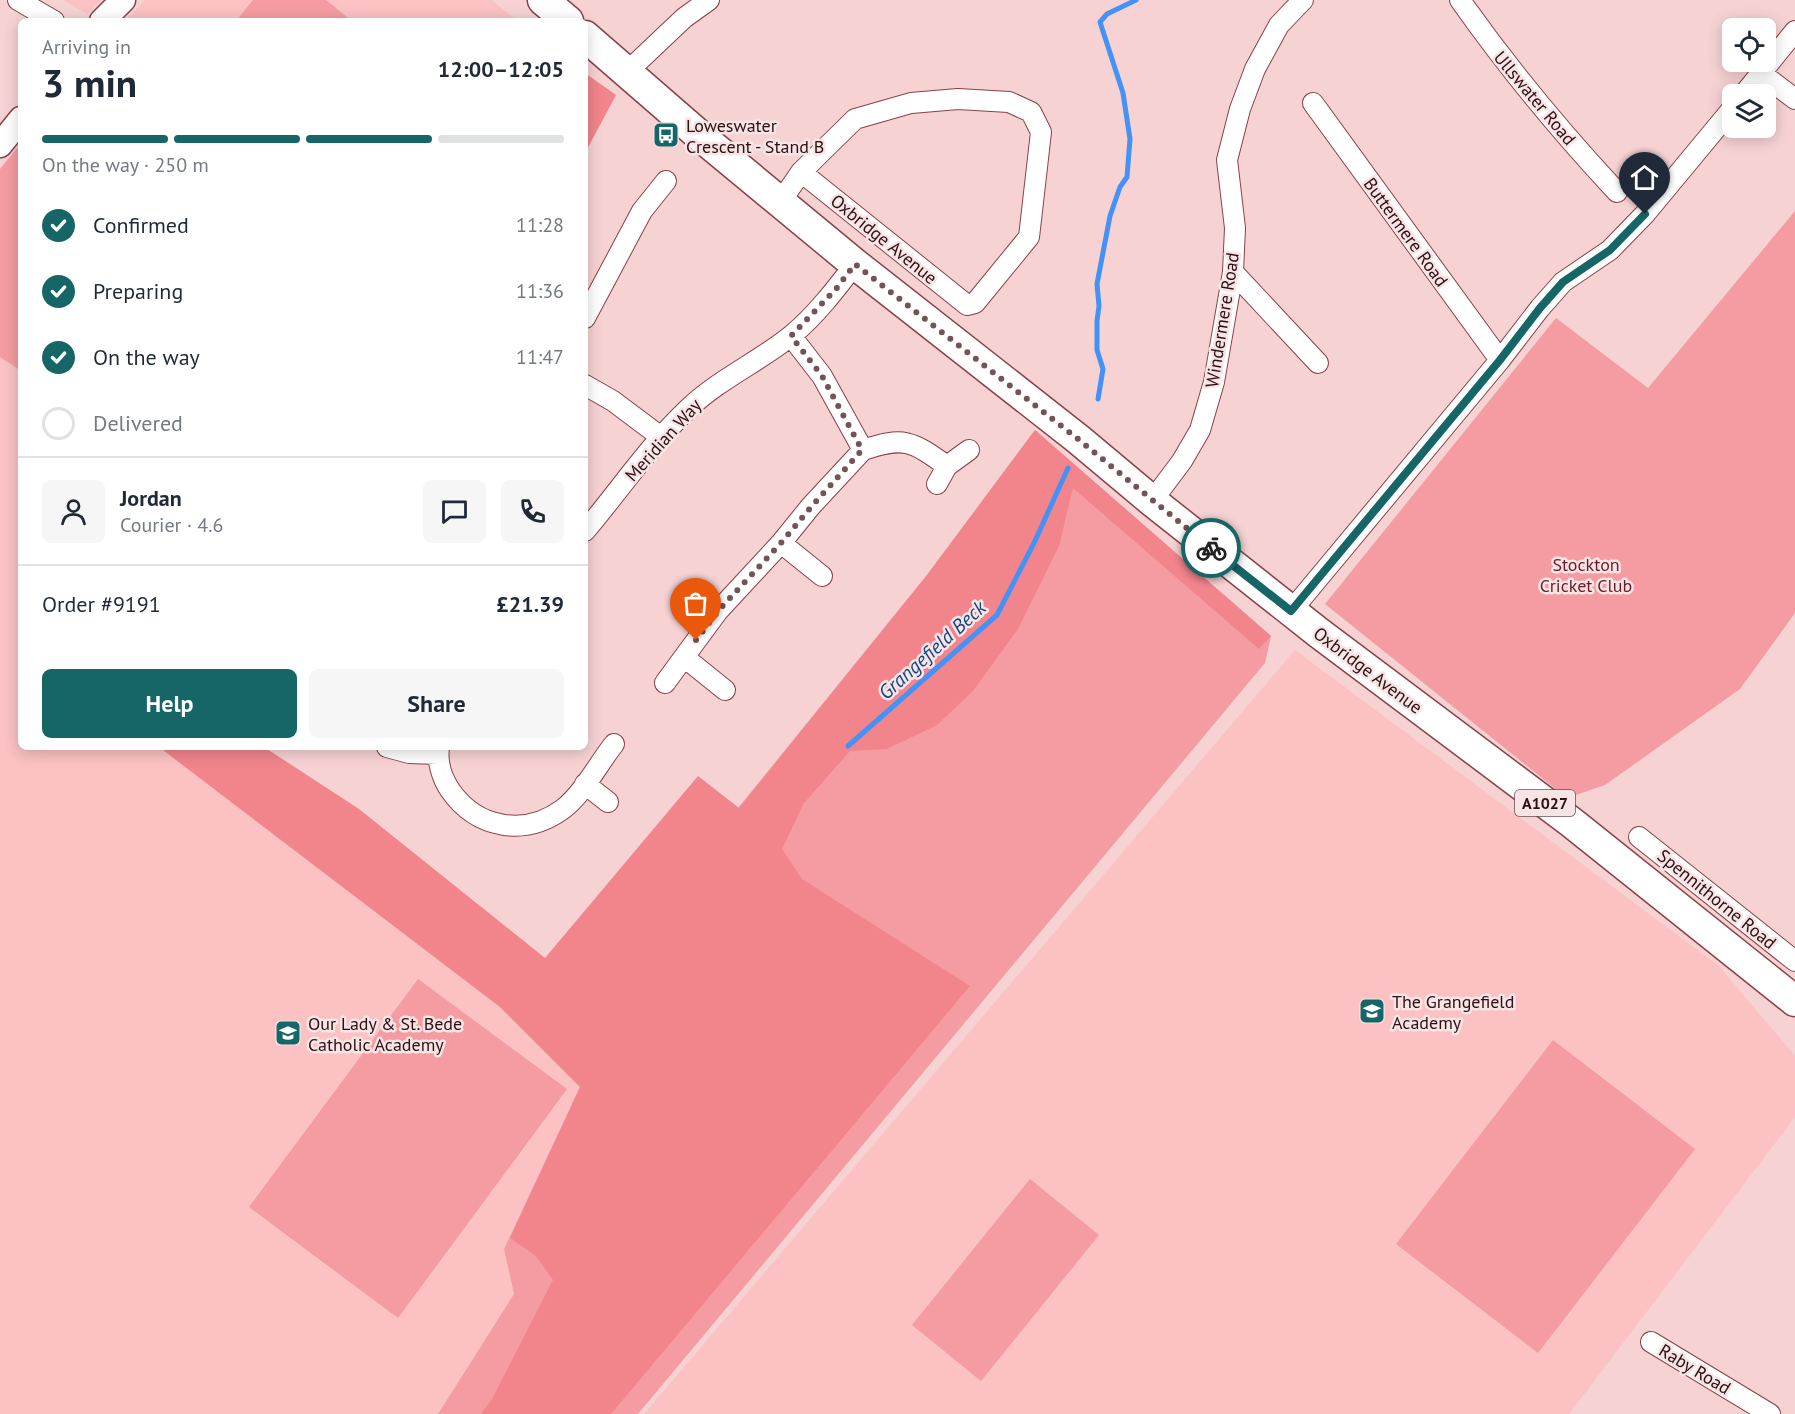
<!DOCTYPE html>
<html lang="en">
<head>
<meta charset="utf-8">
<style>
  body { margin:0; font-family:"PT Sans",sans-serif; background:#f6f6f7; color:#1f2937; height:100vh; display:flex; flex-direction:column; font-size:22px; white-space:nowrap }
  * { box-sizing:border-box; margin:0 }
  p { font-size:20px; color:#747a83 }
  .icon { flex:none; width:33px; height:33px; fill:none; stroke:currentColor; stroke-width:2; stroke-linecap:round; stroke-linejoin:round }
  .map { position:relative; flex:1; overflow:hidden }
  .panel { position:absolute; left:18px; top:18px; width:570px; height:732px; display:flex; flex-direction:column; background:#fff; border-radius:9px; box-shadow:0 3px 15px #0003 }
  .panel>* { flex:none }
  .buttons { position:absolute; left:1722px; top:18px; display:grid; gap:12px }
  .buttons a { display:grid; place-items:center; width:54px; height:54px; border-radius:9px; background:#fff; box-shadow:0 3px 15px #0003; font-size:30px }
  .pin { position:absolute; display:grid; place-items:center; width:51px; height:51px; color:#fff; margin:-62px -26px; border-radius:50% 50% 50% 0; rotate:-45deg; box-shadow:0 0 6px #0007 }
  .pin .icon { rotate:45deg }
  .courier { position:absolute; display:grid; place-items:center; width:60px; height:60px; margin:-30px; border:4px solid #176667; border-radius:50%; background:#fff; color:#222; box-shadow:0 2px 8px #0007 }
  .head em { font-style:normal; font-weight:700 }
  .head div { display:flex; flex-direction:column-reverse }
  .head { display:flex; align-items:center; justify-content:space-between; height:102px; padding:0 24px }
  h1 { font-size:39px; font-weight:700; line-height:45px }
  .bar { display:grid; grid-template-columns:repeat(4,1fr); gap:9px 6px; align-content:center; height:72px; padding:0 24px }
  .bar i { height:8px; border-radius:4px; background:#e0e1e3 }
  .bar .active { background:#176667 }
  .bar p { grid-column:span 4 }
  .line { display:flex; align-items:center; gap:15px; padding:0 24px; border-top:2px solid #e0e1e3 }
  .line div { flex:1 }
  .round { display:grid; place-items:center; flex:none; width:63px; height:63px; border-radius:9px; background:#f6f6f7 }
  ol { padding:0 24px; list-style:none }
  li { display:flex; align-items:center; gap:18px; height:66px }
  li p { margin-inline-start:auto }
  li .icon { padding:6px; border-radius:50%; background:#176667; color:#fff; stroke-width:4 }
  li:last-child { color:#747a83 }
  li i { width:33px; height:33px; border:3px solid #e0e1e3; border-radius:50% }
  .action { display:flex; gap:12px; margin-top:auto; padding:12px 24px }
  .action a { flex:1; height:69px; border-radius:9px; background:#176667; color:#fff; font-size:24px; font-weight:700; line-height:69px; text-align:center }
  .action a+a { background:#f6f6f7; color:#1f2937 }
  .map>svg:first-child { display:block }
  .built { fill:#fbc1c3 }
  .green { fill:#f49ca1 }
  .forest { fill:#f2848c }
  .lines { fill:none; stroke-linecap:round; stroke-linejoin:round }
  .stream { stroke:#4492f6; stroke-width:5 }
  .minor-casing { stroke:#8a4047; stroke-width:22 }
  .tertiary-casing { stroke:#8a4047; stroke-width:27 }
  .primary-casing { stroke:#8a4047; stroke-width:33 }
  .minor { stroke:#fff; stroke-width:20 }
  .tertiary { stroke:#fff; stroke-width:24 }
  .primary { stroke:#fff; stroke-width:30 }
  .done { stroke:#745356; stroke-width:6; stroke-dasharray:0 10.8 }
  .route { stroke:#176667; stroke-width:8 }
  .labels { text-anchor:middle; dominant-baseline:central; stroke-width:5; stroke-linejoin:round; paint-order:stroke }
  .shield { fill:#f7e4e5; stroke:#6a4f51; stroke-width:1.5 }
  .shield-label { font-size:16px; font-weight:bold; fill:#2e0f12 }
  .street-label { font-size:18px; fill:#2e0f12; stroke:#f7e4e5 }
  .poi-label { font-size:18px; fill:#2e0f12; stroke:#f7e4e5; text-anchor:start }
  .park-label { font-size:18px; fill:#6f1928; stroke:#f7e4e5 }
  .water-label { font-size:20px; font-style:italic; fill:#104584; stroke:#f7e4e5 }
</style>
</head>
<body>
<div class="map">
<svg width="1795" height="1414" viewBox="0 0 1795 1414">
  <rect width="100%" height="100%" fill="#f6d2d3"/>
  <!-- built -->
  <path class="built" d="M64,0H101L87,14Z
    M145,0H491L518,21H125Z
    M21,143V747H235L544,958L580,1087L504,1249L514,1294L438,1414H0V169Z
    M1295,650L1719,966L1795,1056V1117L1569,1414H644Z"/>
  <!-- green -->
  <path class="green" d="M253,0H326L352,21H236Z
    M21,143V371L0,357V169Z
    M1795,211V613L1740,689L1605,785L1567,798L1325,604L1556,318L1648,388Z
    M1035,430L1271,636L1265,663L638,1414H438L514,1294L504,1249L580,1087L738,808L927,575Z
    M418,979L567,1089L398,1318L249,1207Z
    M1553,1040L1695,1149L1538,1353L1396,1244Z
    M1030,1179L1099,1235L981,1381L912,1325Z"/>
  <!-- forest -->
  <path class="forest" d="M585,73L616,95L585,153Z
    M1035,430L1271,636L1259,649L1073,488L1059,546L1018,629L973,691L937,725L887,749L850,751L804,803L782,849L802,879L970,986L611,1414H481L492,1399L553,1280L536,1256L510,1238L580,1087L500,1007L159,747H264L359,809L545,958L698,776L739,808L927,575Z"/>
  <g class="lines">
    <!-- stream -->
    <path class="stream" d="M1098,399L1103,369L1097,350V321L1099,306L1097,284L1110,216L1120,187L1127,177L1130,139L1123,93L1100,22L1107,14L1136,0
      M848,746L997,615L1035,541L1068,468"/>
    <!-- minor casing -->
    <g class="minor-casing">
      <path id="minor" d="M18,0L54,21
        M1460,0C1508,68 1560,131 1617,192
        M627,72L684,18L709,0
        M1762,74L1795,99
        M1744,94L1795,31
        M1313,103L1500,360
        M781,201L801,172L855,119L911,103L958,99L1009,102L1031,112L1041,132L1029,237L975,303L967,305L801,172
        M1233,272L1318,363
        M585,318L642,211L666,181
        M585,385L613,401L661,437
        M863,450C904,436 912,441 947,466L969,450
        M937,484L947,466
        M1152,501L1182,461L1200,430L1214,382L1233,272L1235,228L1227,160L1240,109L1255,69L1279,25L1303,0
        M585,531C619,491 649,446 688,409C719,379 759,362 792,335C816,315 836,289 855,264
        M781,543L822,576
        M1291,611L1500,360L1540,308L1563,282L1610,250L1645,214L1732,109
        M665,683L684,657
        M725,690L684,657L718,611L781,543L811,506L863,450L822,376L791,336
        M387,747L409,753L438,754
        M439,747C437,762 442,778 450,790C477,829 525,837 563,809C583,794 598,764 614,744
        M585,784L608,802
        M1639,837L1795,961
        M1651,1342L1770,1414"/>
    </g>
    <!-- tertiary casing -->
    <g class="tertiary-casing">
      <path id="tertiary" d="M102,21L123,0
        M0,145L21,119"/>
    </g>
    <!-- primary casing -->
    <g class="primary-casing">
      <path id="primary" d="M543,0L568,21
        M585,36L699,135L855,264L1078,439L1152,501L1319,633L1571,822L1795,1001"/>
    </g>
    <!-- minor -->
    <use href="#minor" class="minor"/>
    <!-- tertiary -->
    <use href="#tertiary" class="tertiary"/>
    <!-- primary -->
    <use href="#primary" class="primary"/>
  </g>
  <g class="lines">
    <!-- done -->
    <path class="done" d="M696,640L718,611L781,543L812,506L862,450L822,376L791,336L836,289L855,264L1078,439L1211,548"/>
    <!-- route -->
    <path class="route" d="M1211,548L1291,611L1500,360L1540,308L1563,282L1610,250L1645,214"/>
  </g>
  <!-- icons -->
  <defs>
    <g id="bus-square" transform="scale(1.35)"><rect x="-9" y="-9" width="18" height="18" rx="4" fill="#176667" stroke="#f7e4e5"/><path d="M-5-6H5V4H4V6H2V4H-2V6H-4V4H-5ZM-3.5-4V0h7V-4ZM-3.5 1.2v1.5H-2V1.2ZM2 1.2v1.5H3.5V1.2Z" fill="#fff"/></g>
    <g id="school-square" transform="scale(1.35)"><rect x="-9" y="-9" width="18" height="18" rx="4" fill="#176667" stroke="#f7e4e5"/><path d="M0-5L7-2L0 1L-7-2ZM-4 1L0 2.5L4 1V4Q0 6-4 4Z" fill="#fff"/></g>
  </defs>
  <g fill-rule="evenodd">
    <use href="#bus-square" x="666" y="135"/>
    <use href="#school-square" x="1372" y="1011"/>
    <use href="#school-square" x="288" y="1033"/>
  </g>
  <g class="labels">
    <!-- shield labels -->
    <rect class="shield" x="1515" y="790" width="60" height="26" rx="4.5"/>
    <g class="shield-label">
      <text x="1545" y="803">A1027</text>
    </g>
    <!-- street labels -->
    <g class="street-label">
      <text transform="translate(1535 98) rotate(50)">Ullswater Road</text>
      <text transform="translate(1406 232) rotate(54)">Buttermere Road</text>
      <text transform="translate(884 239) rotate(39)">Oxbridge Avenue</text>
      <text transform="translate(1222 320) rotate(-81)">Windermere Road</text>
      <text transform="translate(663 440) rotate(-48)">Meridian Way</text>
      <text transform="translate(1368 670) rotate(37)">Oxbridge Avenue</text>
      <text transform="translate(1717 899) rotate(39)">Spennithorne Road</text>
      <text transform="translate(1695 1369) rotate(31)">Raby Road</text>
    </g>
    <!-- poi labels -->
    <g class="poi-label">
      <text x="686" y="125">Loweswater<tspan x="686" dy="21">Crescent - Stand B</tspan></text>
      <text x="1392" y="1001">The Grangefield<tspan x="1392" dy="21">Academy</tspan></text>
      <text x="308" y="1023">Our Lady &amp; St. Bede<tspan x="308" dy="21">Catholic Academy</tspan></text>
    </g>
    <!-- park labels -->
    <g class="park-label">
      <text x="1586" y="564">Stockton<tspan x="1586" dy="21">Cricket Club</tspan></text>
    </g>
    <!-- water labels -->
    <g class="water-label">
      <text transform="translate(932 650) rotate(-42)">Grangefield Beck</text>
    </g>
  </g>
</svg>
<div class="buttons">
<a><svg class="icon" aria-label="locate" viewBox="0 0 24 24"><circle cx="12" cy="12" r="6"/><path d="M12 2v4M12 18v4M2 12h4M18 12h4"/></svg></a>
<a><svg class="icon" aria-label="layers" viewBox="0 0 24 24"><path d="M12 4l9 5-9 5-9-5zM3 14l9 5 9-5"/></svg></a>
</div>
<div class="pin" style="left:696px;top:640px;background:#ea580c"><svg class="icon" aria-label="bag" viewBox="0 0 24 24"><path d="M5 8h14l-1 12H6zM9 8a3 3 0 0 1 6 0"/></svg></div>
<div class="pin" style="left:1645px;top:214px;background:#1f2937"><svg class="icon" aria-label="home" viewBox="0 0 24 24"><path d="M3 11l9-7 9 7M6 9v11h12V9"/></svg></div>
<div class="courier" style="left:1211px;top:548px"><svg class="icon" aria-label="bike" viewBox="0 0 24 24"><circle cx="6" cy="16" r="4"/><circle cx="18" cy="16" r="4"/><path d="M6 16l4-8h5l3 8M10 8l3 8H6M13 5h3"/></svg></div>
<section class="panel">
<div class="head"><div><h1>3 min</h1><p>Arriving in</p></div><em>12:00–12:05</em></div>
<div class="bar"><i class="active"></i><i class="active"></i><i class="active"></i><i></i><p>On the way · 250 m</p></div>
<ol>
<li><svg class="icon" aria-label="check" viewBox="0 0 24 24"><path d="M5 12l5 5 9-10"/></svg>Confirmed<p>11:28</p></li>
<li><svg class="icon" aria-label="check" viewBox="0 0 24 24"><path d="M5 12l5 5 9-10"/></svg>Preparing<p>11:36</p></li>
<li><svg class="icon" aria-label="check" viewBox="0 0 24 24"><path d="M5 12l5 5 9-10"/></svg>On the way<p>11:47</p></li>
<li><i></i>Delivered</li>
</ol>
<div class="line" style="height:108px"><a class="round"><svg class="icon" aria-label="person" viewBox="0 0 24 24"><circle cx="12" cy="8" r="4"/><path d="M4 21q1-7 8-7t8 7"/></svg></a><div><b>Jordan</b><p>Courier · 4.6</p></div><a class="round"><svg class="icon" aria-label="chat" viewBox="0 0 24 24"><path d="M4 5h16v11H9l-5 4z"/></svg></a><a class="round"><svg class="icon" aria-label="phone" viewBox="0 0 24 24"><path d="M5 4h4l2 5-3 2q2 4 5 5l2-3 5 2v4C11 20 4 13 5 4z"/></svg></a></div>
<div class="line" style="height:78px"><div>Order #9191</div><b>£21.39</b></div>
<div class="action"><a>Help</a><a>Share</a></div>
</section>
</div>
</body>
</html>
